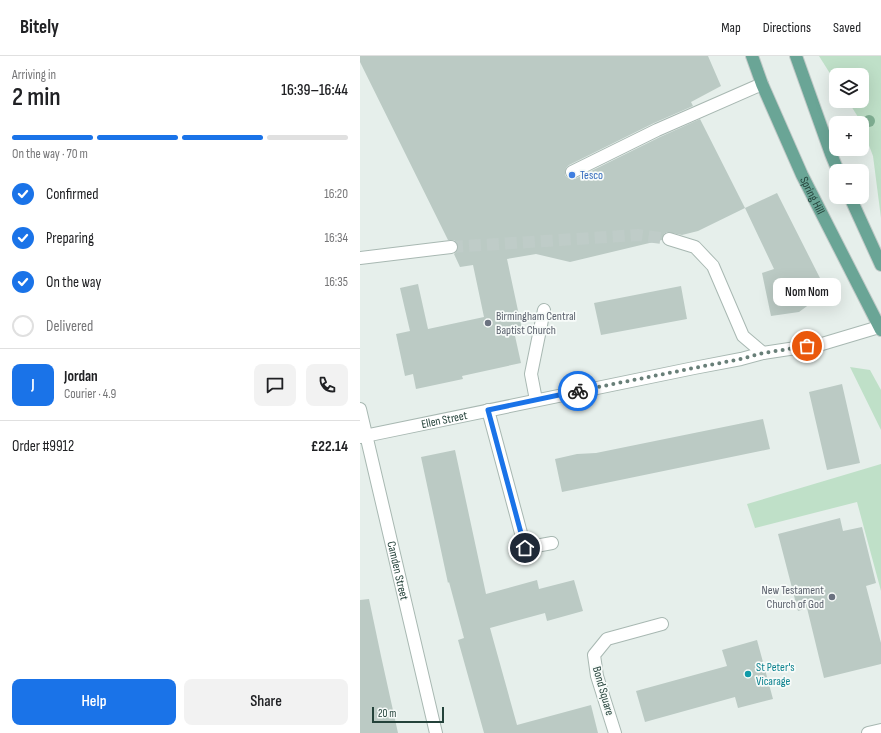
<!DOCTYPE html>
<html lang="en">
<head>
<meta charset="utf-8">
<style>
  body { margin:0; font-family:"Sofia Sans Condensed",sans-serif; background:#f2f2f2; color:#202124; height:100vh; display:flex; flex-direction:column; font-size:15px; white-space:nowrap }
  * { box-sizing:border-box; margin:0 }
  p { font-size:13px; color:#757577 }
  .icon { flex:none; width:22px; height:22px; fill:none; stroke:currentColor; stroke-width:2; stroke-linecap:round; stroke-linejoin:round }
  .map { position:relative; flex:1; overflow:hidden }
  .sheet { display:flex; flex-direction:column; background:#fff; width:360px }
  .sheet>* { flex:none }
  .buttons { position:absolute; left:469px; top:12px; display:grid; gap:8px }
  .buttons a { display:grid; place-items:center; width:40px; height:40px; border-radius:8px; background:#fff; box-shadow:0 4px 16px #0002; font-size:20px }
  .scale { position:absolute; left:12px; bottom:10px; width:72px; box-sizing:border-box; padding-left:4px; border:2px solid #24423a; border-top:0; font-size:11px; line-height:14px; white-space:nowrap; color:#24423a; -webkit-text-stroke:3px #f7fbf9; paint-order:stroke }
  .pin { position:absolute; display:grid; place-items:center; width:34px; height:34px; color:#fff; margin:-17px; border:2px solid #fff; border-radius:50%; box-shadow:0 1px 4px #0007 }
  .courier { position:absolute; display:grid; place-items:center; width:40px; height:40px; margin:-20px; border:3px solid #1a73e8; border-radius:50%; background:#fff; color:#222; box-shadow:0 1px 5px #0007 }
  .bubble { position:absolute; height:28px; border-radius:8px; background:#fff; box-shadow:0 4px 16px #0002; font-size:13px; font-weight:600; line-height:28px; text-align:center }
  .head em { font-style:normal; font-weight:600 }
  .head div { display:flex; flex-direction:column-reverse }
  .head { display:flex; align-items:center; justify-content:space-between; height:68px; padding:0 12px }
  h1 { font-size:26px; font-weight:600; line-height:30px }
  .bar { display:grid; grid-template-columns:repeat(4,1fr); gap:6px 4px; align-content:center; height:48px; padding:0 12px }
  .bar i { height:5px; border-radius:3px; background:#e0e0e0 }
  .bar .active { background:#1a73e8 }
  .bar p { grid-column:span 4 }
  .line { display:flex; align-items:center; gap:10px; padding:0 12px; border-top:1px solid #e0e0e0 }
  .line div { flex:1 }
  .round { display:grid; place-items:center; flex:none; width:42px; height:42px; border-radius:8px; background:#f2f2f2 }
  ol { padding:0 12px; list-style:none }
  li { display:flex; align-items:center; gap:12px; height:44px }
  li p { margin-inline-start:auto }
  li .icon { padding:4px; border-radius:50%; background:#1a73e8; color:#fff; stroke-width:4 }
  li:last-child { color:#757577 }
  li i { width:22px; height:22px; border:2px solid #e0e0e0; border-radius:50% }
  .primary-button { display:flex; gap:8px; margin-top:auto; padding:8px 12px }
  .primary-button a { flex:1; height:46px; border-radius:8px; background:#1a73e8; color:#fff; font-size:16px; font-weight:600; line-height:46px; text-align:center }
  .primary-button a+a { background:#f2f2f2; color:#202124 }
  header { display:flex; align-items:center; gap:24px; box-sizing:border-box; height:56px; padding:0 20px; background:#fff; border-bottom:1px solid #e0e0e0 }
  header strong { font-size:19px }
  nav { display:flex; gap:22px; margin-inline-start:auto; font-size:14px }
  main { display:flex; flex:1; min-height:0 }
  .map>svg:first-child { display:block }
  .green { fill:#bfe0c8 }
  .building { fill:#bbcac4 }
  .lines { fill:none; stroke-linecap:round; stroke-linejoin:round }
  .minor-tunnel { stroke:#bfccc8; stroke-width:12; stroke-dasharray:12 6; stroke-linecap:butt }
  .minor-casing { stroke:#a8b8b2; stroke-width:14 }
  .major-casing { stroke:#c2cac8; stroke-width:14 }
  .minor { stroke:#fff; stroke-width:12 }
  .major { stroke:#6aa596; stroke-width:12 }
  .tree { fill:#80af93 }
  .done { stroke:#687f78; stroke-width:4; stroke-dasharray:0 7.2 }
  .route { stroke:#1a73e8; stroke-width:5 }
  .shop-dot { fill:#3f7fe0; stroke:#f7fbf9; stroke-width:1.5 }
  .worship-dot { fill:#6b7280; stroke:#f7fbf9; stroke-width:1.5 }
  .culture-dot { fill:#0f9aa8; stroke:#f7fbf9; stroke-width:1.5 }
  .labels { text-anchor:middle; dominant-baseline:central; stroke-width:3.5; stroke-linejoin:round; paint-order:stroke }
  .shop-label { font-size:12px; fill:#366cbe; stroke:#f7fbf9; text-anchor:start }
  .street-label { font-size:12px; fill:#24423a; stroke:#f7fbf9 }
  .worship-label { font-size:12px; fill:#5b616d; stroke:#f7fbf9; text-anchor:start }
  .culture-label { font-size:12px; fill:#0d838f; stroke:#f7fbf9; text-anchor:start }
</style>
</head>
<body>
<header>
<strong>Bitely</strong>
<nav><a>Map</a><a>Directions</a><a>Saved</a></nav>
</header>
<main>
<section class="sheet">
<div class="head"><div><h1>2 min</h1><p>Arriving in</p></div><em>16:39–16:44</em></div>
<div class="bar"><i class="active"></i><i class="active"></i><i class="active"></i><i></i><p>On the way · 70 m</p></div>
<ol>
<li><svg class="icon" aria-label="check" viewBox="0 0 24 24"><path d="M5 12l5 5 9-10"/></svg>Confirmed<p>16:20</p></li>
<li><svg class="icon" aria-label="check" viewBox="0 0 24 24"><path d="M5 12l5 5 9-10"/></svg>Preparing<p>16:34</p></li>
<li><svg class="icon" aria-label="check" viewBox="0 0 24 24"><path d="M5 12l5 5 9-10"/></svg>On the way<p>16:35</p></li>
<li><i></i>Delivered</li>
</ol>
<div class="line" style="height:72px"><b class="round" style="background:#1a73e8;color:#fff">J</b><div><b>Jordan</b><p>Courier · 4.9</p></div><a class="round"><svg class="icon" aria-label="chat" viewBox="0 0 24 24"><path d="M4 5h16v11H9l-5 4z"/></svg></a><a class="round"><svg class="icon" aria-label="phone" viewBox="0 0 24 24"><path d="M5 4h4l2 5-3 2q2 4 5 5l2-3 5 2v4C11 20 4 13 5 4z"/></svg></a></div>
<div class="line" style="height:52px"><div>Order #9912</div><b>£22.14</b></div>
<div class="primary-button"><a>Help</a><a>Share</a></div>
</section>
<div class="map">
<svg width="521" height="677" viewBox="0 0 521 677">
  <rect width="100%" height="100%" fill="#e6efeb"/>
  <!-- green -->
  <path class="green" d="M459,0H521V162L513,100L502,71V67H500L498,61L488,45H502V19H476V27Z
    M490,311L510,314L521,334V374Z
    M521,408V535L497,446L395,472L387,448Z"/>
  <!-- building -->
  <path class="building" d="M0,0H348L361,30L331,46L333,50L294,67L209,109L206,112L205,119L208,122L215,123L300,81L340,63L385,152L338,175L322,179L307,176L304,178L302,184L210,206L176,198L147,203L163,278L155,280L161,307L102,320L103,323L56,333L53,318L45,320L36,278L50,275L40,232L58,228L68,273L124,261L113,209L100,211L94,198L98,194L97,187L94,184H88L0,6Z
    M417,137L463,228L453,234L458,242L439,256L411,260L402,217L414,213L385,152Z
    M321,230L327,263L241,279L234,247Z
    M482,328L500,407L467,414L449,336Z
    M403,363L410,393L202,436L195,403L217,398L236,397Z
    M95,394L126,538L177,524L179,533L214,524L223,555L187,565L185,557L130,572L157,669L231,649L238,677H124L98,584L104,582L89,526L88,527L61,401Z
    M480,462L483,475L502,471L516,527L506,530L521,587V608L464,622L447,552L438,555L418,478Z
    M9,543L21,600L38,677H0V544Z
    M397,584L413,643L378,652L375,641L285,666L276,635L367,610L362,594Z"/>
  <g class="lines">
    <!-- minor-tunnel -->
    <path class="minor-tunnel" d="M91,191L278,179L309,183"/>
    <!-- minor casing -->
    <g class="minor-casing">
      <g id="minor">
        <path d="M212,116L297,74L402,28"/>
        <path d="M309,183L335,191L353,210L383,280L403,297"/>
        <path d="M0,202L91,191"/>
        <path d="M176,344L171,318L184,254"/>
        <path id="s1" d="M0,353L76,677"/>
        <path d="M128,354L165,492L192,487"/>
        <path id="s2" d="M0,381L334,312L381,303L403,297L462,288L519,271"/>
        <path d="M255,677L237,620L234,599L247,583L302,568"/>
        <path d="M508,677L521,674"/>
      </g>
    </g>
    <!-- major casing -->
    <g class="major-casing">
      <g id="major">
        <path id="s3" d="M392,0L402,28L442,119L521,274"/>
        <path d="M436,0L471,98L478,115"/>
        <path d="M490,141L521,209"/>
      </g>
    </g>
    <!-- minor -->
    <use href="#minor" class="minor"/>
    <!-- major -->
    <use href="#major" class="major"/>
  </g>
  <!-- trees -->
  <circle class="tree" cx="509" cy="65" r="6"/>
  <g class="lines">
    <!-- done -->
    <path class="done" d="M218,335L334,312L381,303L403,297L447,290"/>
    <!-- route -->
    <path class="route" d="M165,492L128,354L218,335"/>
  </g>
  <!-- markers -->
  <circle class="shop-dot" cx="212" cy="119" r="4"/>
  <g class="worship-dot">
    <circle cx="128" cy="267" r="4"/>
    <circle cx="472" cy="541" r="4"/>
  </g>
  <circle class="culture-dot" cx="388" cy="618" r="4"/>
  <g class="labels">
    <!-- shop labels -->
    <g class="shop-label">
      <text x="220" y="119">Tesco</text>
    </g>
    <!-- street labels -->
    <g class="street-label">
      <text stroke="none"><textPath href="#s3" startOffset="152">Spring Hill</textPath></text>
      <text stroke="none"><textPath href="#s2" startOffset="86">Ellen Street</textPath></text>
      <text stroke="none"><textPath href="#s1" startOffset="166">Camden Street</textPath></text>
      <text transform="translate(243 635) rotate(74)">Bond Square</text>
    </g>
    <!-- worship labels -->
    <g class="worship-label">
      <text x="136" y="260">Birmingham Central<tspan x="136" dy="14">Baptist Church</tspan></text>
      <text x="464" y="534" text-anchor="end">New Testament<tspan x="464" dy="14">Church of God</tspan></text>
    </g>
    <!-- culture labels -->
    <g class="culture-label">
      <text x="396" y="611">St Peter's<tspan x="396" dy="14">Vicarage</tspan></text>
    </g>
  </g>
</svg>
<div class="buttons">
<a><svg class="icon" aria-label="layers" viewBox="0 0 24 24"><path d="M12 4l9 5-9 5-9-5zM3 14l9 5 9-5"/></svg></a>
<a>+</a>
<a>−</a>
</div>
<div class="scale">20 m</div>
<div class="pin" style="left:447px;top:290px;background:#ea580c"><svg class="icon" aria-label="bag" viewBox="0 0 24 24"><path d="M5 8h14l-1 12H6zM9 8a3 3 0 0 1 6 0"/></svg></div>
<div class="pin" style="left:165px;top:492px;background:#1f2937"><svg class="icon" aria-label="home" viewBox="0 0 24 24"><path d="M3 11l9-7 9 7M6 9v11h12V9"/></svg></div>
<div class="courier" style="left:218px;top:335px"><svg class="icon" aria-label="bike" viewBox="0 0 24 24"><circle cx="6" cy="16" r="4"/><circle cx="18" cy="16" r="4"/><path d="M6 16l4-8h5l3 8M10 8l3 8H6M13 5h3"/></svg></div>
<div class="bubble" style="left:413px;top:222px;width:68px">Nom Nom</div>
</div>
</main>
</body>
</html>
